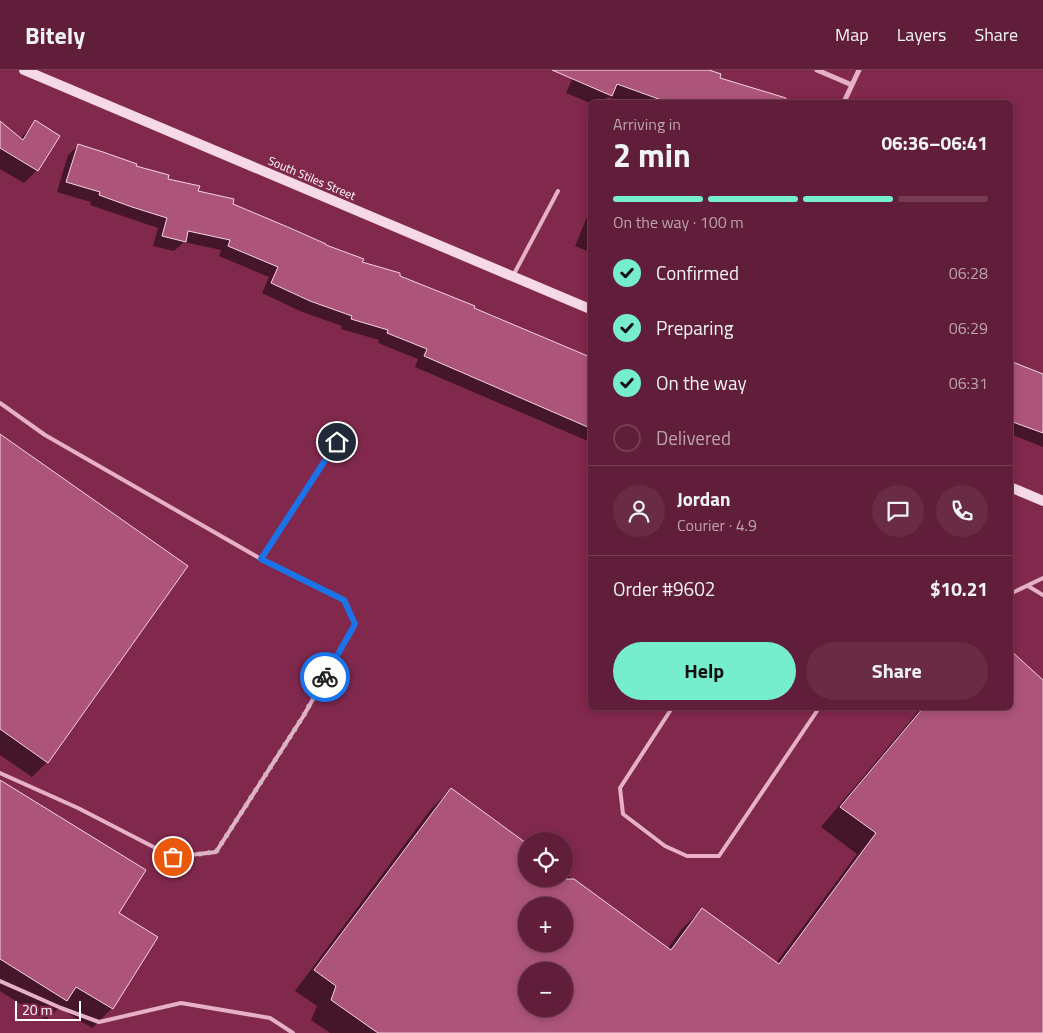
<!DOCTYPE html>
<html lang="en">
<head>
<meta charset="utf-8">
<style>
  body { margin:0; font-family:"Titillium Web",sans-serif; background:#6a2b45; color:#f1f3f6; height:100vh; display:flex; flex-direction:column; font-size:19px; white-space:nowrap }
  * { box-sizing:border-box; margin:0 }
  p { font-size:16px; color:#baa2af }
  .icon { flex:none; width:28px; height:28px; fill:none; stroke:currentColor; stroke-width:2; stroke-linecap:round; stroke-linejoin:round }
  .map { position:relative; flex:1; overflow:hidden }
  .sheet { position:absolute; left:588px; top:30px; width:425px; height:610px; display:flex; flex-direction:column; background:#611e3a; border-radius:8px; box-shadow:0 2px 8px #0003,0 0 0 1px #753c54 }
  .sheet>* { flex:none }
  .fabs { position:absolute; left:518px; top:762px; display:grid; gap:10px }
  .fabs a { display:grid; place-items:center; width:55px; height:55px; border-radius:50%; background:#611e3a; box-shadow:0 2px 8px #0003,0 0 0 1px #753c54; font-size:25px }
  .scale { position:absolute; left:15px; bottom:12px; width:66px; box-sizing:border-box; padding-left:5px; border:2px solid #fff; border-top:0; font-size:14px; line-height:18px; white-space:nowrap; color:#fff; -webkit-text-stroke:4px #81284d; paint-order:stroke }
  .pin { position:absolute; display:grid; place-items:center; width:42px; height:42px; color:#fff; margin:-21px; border:2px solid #fff; border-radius:50%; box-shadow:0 1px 5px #0007 }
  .courier { position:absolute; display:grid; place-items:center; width:50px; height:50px; margin:-25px; border:4px solid #1a73e8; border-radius:50%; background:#fff; color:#222; box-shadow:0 1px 6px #0007 }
  .headline em { font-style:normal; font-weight:700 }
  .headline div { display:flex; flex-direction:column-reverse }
  .headline { display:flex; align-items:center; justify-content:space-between; height:85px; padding:0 25px }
  h1 { font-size:32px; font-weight:700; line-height:38px }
  .bar { display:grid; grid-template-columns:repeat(4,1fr); gap:8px 5px; align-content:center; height:60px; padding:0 25px }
  .bar i { height:6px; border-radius:4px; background:#753c54 }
  .bar .current { background:#76eece }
  .bar p { grid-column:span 4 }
  .line { display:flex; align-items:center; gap:12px; padding:0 25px; border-top:1px solid #753c54 }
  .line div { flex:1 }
  .round { display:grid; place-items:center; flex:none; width:52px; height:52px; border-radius:26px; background:#6a2b45 }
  ol { padding:0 25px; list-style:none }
  li { display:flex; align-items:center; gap:15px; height:55px }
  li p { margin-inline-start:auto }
  li .icon { padding:5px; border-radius:50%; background:#76eece; color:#111; stroke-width:4 }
  li:last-child { color:#baa2af }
  li i { width:28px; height:28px; border:2px solid #753c54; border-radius:50% }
  .primary-button { display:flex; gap:10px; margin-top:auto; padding:10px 25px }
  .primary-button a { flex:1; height:58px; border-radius:30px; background:#76eece; color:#111; font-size:20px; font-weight:700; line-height:58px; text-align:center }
  .primary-button a+a { background:#6a2b45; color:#f1f3f6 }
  header { display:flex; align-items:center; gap:30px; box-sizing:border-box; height:70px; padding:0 25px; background:#611e3a; border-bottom:1px solid #753c54 }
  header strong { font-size:24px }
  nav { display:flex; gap:28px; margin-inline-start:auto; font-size:18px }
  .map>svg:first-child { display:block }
  .shadow { fill:#0007; fill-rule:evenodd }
  .building { fill:#ac5479; stroke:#f5d3e2; fill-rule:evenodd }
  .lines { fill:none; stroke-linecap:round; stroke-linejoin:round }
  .service { stroke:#e6b0c7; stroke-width:4 }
  .minor { stroke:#e6b0c7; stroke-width:5 }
  .secondary { stroke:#f6d9e5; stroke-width:10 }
  .done { stroke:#d3b4c1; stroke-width:5; stroke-dasharray:0 9 }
  .route { stroke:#1a73e8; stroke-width:6 }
  .labels { text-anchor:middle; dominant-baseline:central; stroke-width:4; stroke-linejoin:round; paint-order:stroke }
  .street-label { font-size:12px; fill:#fff; stroke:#81284d }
</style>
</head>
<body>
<header>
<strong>Bitely</strong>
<nav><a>Map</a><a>Layers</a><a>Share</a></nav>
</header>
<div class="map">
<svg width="1043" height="963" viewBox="0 0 1043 963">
  <rect width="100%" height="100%" fill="#81284d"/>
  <!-- shadow -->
  <path class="shadow" d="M576,0H705L718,9L778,32H622L608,27L603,32L590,33L566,23Z
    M35,52L37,100L24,113L0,99V53L20,69Z
    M79,75L231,135L361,193L398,206L590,288V372L415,297L418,289L378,273L379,270L341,259L342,256L300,241L262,223L269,207L219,186L221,180L184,172L174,181L153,176L158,158L90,135L91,132L57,122L68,85Z
    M590,140V182L575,176Z
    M1010,293L1043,314V377L1010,364Z
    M0,366L186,496L47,692L32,707L0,685Z
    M1010,581L1043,612V963H330L311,950L317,936L295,921L431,739L451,719L526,775V809H564V803L667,879L682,859L702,839L776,893L857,784L821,757L921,638H1010ZM526,836H564V874H526ZM526,901H564V939H526Z
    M0,713L117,844L156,868L112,938L92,958L59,938L46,950L0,921Z"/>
  <!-- building -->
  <path class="building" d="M552,0H709L721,4L720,8L786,28V32H667L617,14L612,26Z
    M35,50L60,66L38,101L0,78V51L23,70Z
    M78,74L103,82L137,94L136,96L169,105L168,109L200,116L198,121L234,129L233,134L290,158L326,174V175L364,189L362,192L400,203V206L475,236L474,238L590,287V358L424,286L427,279L387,263L388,260L351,249L352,246L310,231L271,213L278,197L228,176L230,170L188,161L186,172L162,166L167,148L132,137L99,125L100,122L66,112Z
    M1010,291L1043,304V363L1010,351Z
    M0,364L188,496L48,693L0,659Z
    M1010,580L1043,610V963H378L331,930L336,916L314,900L451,718L526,773V809H574L671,880L702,838L779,894L876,763L840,737L923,638H1010ZM526,836H564V874H526ZM526,901H564V939H526Z
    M0,710L146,800L119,843L158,867L113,939L76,917L67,931L0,889Z"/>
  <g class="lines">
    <!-- service -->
    <path class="service" d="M514,204L558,121
      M0,333L45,365L261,489L345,530L355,555L304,645L216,782L173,787L78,738L0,703
      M261,489L337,372
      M1028,516L1043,525
      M1010,524L1043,508
      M672,638L620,718L623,744L665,776L687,786H719L819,638
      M0,911L61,938L99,952L181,933L270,948L293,963"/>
    <!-- minor -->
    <path class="minor" d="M817,0L852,15
      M844,32L859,0"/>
    <!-- secondary -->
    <path class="secondary" d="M24,0L590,239
      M1010,417L1043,431"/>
  </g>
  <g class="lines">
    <!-- done -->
    <path class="done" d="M173,787L216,782L304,645L325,607"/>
    <!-- route -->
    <path class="route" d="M325,607L355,554L344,530L261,489L337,372"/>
  </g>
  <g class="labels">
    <!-- street labels -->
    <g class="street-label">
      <text transform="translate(312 108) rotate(23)">South Stiles Street</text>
    </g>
  </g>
</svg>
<div class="fabs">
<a><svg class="icon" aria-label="locate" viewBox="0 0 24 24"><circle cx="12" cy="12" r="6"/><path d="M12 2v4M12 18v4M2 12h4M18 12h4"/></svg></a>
<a>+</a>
<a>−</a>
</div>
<div class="scale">20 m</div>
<div class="pin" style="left:173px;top:787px;background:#ea580c"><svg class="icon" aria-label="bag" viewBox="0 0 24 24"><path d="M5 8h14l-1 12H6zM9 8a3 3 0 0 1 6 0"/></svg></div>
<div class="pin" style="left:337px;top:372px;background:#1f2937"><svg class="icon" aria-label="home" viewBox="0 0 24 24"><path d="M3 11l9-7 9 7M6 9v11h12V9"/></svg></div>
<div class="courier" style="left:325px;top:607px"><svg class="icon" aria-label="bike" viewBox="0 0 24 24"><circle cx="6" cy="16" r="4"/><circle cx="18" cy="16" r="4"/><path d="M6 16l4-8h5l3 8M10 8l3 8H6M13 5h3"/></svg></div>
<section class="sheet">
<div class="headline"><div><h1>2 min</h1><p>Arriving in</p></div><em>06:36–06:41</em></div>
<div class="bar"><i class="current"></i><i class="current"></i><i class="current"></i><i></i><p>On the way · 100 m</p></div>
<ol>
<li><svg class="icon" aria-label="check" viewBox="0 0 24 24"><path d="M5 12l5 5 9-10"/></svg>Confirmed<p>06:28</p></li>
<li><svg class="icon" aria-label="check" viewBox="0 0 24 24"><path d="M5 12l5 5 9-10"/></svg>Preparing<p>06:29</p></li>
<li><svg class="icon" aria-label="check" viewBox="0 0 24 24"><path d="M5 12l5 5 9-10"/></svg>On the way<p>06:31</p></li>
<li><i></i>Delivered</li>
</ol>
<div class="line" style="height:90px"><a class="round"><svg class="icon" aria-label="person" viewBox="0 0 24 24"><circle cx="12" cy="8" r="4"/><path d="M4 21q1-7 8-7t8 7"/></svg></a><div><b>Jordan</b><p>Courier · 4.9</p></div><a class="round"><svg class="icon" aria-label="chat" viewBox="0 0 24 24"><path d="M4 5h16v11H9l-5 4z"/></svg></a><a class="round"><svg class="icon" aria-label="phone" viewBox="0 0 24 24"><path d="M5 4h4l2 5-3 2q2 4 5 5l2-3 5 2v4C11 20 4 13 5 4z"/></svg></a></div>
<div class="line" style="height:65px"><div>Order #9602</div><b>$10.21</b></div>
<div class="primary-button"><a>Help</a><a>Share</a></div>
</section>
</div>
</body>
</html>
